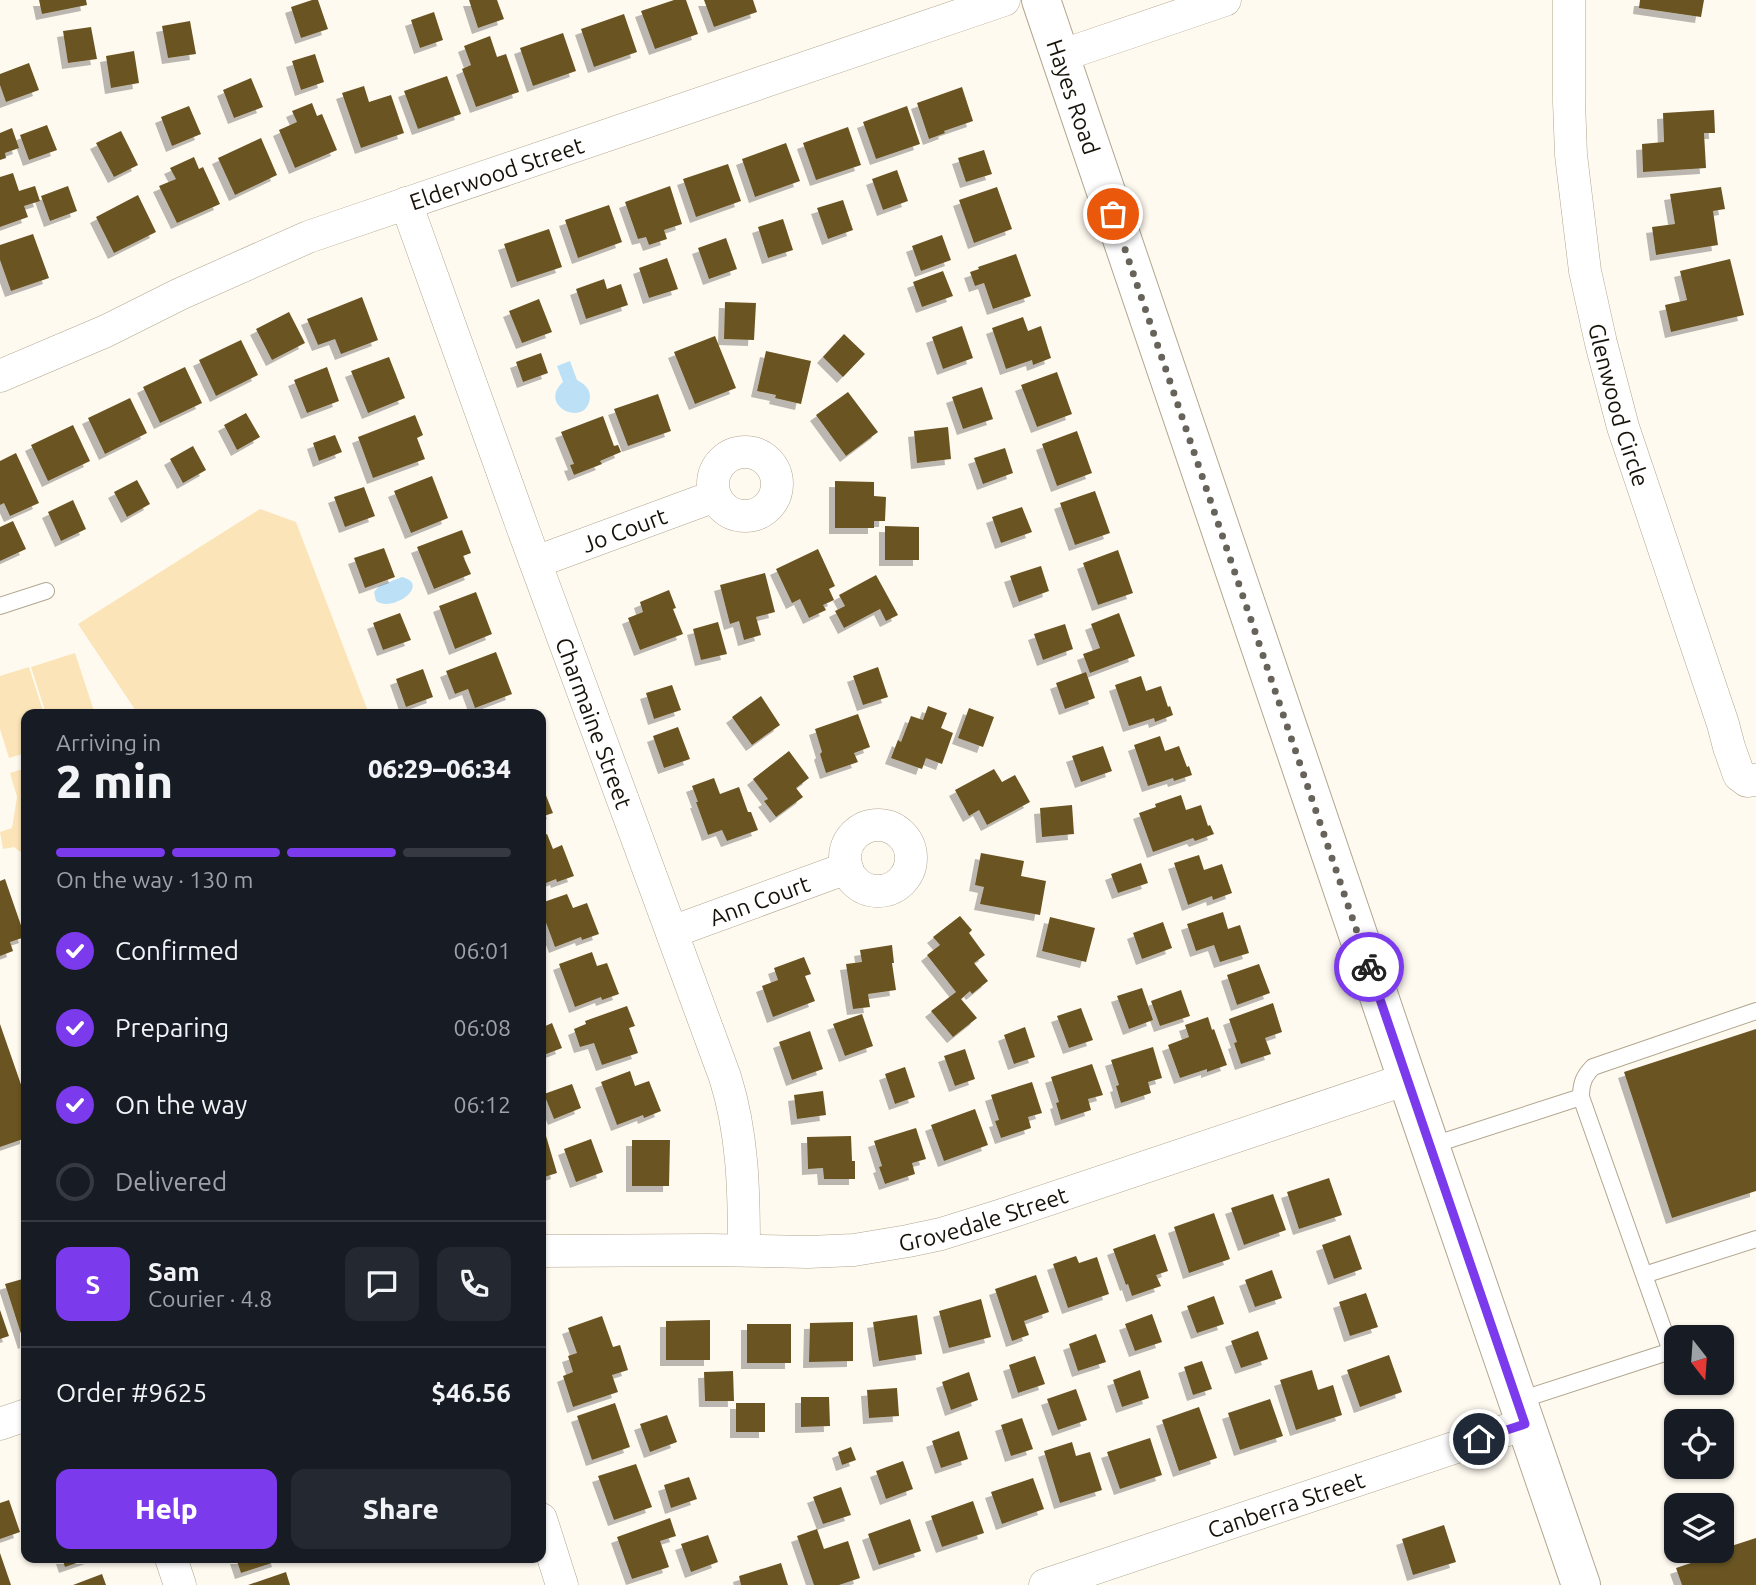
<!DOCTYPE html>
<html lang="en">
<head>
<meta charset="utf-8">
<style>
  body { margin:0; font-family:Ubuntu,sans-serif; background:#242831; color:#f1f3f6; height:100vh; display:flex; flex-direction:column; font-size:26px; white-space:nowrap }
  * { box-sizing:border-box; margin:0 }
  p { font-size:23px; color:#9ea1a6 }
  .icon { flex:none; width:38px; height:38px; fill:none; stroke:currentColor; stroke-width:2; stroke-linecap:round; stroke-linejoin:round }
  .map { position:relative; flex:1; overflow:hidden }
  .side { position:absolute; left:21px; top:709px; width:525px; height:854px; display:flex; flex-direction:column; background:#171b24; border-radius:14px; box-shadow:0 2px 5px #0004 }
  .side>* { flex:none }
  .needle { width:46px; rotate:163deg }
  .fabs { position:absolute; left:1664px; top:1325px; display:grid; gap:14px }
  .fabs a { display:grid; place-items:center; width:70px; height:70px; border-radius:14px; background:#171b24; box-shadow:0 2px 5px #0004; font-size:35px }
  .pin { position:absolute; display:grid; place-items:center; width:60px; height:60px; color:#fff; margin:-30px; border:4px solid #fff; border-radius:50%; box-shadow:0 2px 7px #0007 }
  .courier { position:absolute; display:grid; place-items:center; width:70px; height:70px; margin:-35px; border:5px solid #7c3aed; border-radius:50%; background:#fff; color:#222; box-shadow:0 2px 9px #0007 }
  .headline em { font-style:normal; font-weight:800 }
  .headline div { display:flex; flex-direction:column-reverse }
  .headline { display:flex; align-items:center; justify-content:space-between; height:119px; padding:0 35px }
  h1 { font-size:46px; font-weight:800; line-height:52px }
  .bar { display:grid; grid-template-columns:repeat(4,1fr); gap:10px 7px; align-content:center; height:84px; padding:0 35px }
  .bar i { height:9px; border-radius:5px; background:#363941 }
  .bar .current { background:#7c3aed }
  .bar p { grid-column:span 4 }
  .line { display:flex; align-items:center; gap:18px; padding:0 35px; border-top:2px solid #363941 }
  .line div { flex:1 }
  .round { display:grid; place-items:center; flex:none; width:74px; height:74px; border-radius:14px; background:#242831 }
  ol { padding:0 35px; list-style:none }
  li { display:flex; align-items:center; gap:21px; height:77px }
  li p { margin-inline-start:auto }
  li .icon { padding:7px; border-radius:50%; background:#7c3aed; color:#fff; stroke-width:4 }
  li:last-child { color:#9ea1a6 }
  li i { width:38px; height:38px; border:4px solid #363941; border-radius:50% }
  .action { display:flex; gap:14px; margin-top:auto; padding:14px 35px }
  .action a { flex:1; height:80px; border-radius:14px; background:#7c3aed; color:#fff; font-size:28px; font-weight:800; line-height:80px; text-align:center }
  .action a+a { background:#242831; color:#f1f3f6 }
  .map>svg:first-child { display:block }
  .green { fill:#fbe5b8 }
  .water { fill:#bce1f6 }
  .building { fill:#6a5423; filter:url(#shadow) }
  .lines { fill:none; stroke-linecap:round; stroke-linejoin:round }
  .lane-casing { stroke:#b1a68e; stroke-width:18 }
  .street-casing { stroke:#b1a68e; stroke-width:33 }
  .secondary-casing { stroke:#b1a68e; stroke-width:40 }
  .lane { stroke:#fff; stroke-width:16 }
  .street { stroke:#fff; stroke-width:32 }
  .secondary { stroke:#fff; stroke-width:38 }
  .done { stroke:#68635a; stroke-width:7; stroke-dasharray:0 12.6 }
  .route { stroke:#7c3aed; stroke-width:9 }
  .labels { text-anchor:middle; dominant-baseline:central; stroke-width:7; stroke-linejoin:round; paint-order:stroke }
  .street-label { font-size:23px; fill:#17120a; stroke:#fff }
</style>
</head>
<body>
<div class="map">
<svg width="1756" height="1585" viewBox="0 0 1756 1585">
  <defs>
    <filter id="shadow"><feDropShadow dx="-6" dy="6" stdDeviation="0" flood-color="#0004"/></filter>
  </defs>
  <rect width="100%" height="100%" fill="#fffaf0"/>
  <!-- green -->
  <path class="green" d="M260,509L296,522L369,714H138L78,624Z
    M75,653L95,714H46L31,667Z
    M29,667L44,714H26V753L9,758L0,729V676Z
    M26,768V856L14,847L3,849L0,832L12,828L17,797L10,773Z"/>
  <!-- water -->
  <path class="water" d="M570,361L577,380C584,384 590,388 590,397C588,429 536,407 563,382L557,366Z
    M402,577C431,584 394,613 376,601L374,592L379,586Z"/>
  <!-- building -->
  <path class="building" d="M39,0H86L87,5L42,14Z
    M312,0H318L328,29L301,38L291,7Z
    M469,0H497L504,19L478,28Z
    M674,0H686L698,34L655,49L641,11Z
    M704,0H753L757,12L714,27Z
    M1640,0H1704L1701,17L1639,8Z
    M434,12L443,40L420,48L411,20Z
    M624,14L637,52L594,67L581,29Z
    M190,21L196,54L168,58L162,26Z
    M91,27L97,59L68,63L63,31Z
    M563,33L576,71L533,86L520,48Z
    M490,36L497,57L506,54L519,92L476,107L462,69L471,65L464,46Z
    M134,51L139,83L111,88L106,56Z
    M315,54L324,82L301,90L292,61Z
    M29,63L39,90L6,102L0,85V74Z
    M447,76L461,114L418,129L404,91Z
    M251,78L263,107L234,118L223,90Z
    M364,86L369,102L391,95L404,133L361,148L342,93Z
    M962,87L973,121L944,131L945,133L929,139L917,103Z
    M312,103L317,116L322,114L337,150L295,168L279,130L297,122L292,111Z
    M189,106L201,134L172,146L161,117Z
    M907,106L920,144L876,159L863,122Z
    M1714,110L1715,133H1704L1706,168L1643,172L1642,144L1664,142L1663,113Z
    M47,125L57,150L29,160L20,135Z
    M848,127L861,165L816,180L803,143Z
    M12,128L19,148L5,153L6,158L0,160V133Z
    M121,131L138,165L114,177L96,143Z
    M261,138L277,175L235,195L218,158Z
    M786,143L800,181L755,197L742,159Z
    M984,150L992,174L966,182L958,158Z
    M194,157L199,169L203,167L220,204L177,223L159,186L176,179L170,168Z
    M728,164L741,201L696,217L683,179Z
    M897,170L908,201L883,210L872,179Z
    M13,173L19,191L35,186L40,201L24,206L28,217L0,227V177Z
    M68,186L77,211L50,221L41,196Z
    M670,186L682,224L664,230L667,239L649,245L646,237L638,239L625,202Z
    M997,187L1012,229L974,243L959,200Z
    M1721,187L1725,209L1713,211L1718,245L1656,255L1652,227L1675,224L1670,194Z
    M138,195L156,232L114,253L96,217Z
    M843,200L853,230L828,239L817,208Z
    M609,205L622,242L578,258L565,220Z
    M783,219L793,250L768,258L758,227Z
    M549,229L562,267L517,282L504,244Z
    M33,234L49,278L11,291L0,260V245Z
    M942,235L951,260L921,271L912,246Z
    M726,238L737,269L709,279L698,248Z
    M1016,254L1031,296L993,309L984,283L975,286L970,272L979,269L978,267Z
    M667,258L678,289L649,298L639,268Z
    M1730,259L1744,315L1671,332L1665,305L1687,300L1680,271Z
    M943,271L953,296L922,307L913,282Z
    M604,279L607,289L621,284L628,305L586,319L576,289Z
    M362,297L378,340L341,354L335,339L318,345L307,319Z
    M539,299L552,332L522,343L509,311Z
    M725,302L756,303L754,340L724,339Z
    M289,312L305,343L272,360L256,329Z
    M1023,317L1028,331L1041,326L1051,358L1033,365L1032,360L1006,369L992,328Z
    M962,326L973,358L943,369L932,337Z
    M844,334L865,354L843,377L823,357Z
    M715,336L736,388L695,404L674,352Z
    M241,340L258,375L216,396L199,360Z
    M766,351L811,361L801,404L775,398L776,395L757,391Z
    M541,353L548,373L523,382L516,362Z
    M389,357L405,398L368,413L351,371Z
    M185,367L202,403L160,423L143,387Z
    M327,367L339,401L307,413L294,380Z
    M1057,372L1072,414L1037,427L1021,385Z
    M982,387L993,419L963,429L952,397Z
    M848,392L878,432L846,456L816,415Z
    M658,394L671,431L628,446L614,409Z
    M130,398L147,433L105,454L88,418Z
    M246,413L260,437L237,450L224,425Z
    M415,415L423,435L417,438L425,459L373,478L358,437Z
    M603,416L614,446L618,445L621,452L600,461L602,464L574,475L570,465L574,464L561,432Z
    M73,425L90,461L48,481L31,445Z
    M948,427L951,459L917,463L914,431Z
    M1077,431L1092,473L1057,486L1042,444Z
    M335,435L342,452L319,461L313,443Z
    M193,446L206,470L183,483L170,459Z
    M1005,448L1013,473L983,484L974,458Z
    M16,453L39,503L10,516L4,503L0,505V461Z
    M432,476L448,518L411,533L394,491Z
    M137,480L150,504L127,517L114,492Z
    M835,481L874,482V496L886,497L885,521H874V528H835Z
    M364,487L375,516L345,527L334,497Z
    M1095,491L1110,533L1075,545L1060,503Z
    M73,500L86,529L61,541L48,512Z
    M1022,507L1032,532L1001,543L992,517Z
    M13,521L26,549L0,561V527Z
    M885,526L919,527V560H885Z
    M462,530L471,553L463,556L471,574L434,589L417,547Z
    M384,548L395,577L365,588L354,558Z
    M818,549L835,586L829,589L834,600L823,605L826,610L809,618L800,599L792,603L776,569Z
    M1118,550L1133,593L1098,605L1083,563Z
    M1041,566L1049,591L1019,602L1010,576Z
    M765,573L775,612L756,617L761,635L744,640L739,621L730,624L720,585Z
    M876,575L898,615L886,621L880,609L844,628L835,611L845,606L839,595Z
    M669,590L676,608L673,609L683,634L640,650L628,618L643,612L640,602Z
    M476,592L492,634L455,649L439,606Z
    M400,613L411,640L383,650L373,623Z
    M1119,613L1135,656L1090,673L1083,654L1100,648L1091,624Z
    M718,622L727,654L701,660L693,629Z
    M1065,624L1073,649L1043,660L1034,634Z
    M496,652L512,694L475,708L468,689L455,694L446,671Z
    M878,667L888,697L863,705L853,676Z
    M423,669L433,697L406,707L396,679Z
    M1086,672L1095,698L1065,709L1056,683Z
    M1141,676L1146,691L1161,686L1168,707L1170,706L1173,715L1155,722L1154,718L1129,726L1115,685Z
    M672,685L681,710L654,719L646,693Z
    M761,696L780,725L752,745L732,717Z
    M928,706L947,713L941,728L953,733L942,764L926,758L922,769L891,758L898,740L901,742L911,716L923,720Z
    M969,708L994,717L983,747L958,738Z
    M858,714L870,747L854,753L858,762L826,773L820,754L822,752L815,729Z
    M678,727L690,759L664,768L653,736Z
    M1160,736L1165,751L1179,746L1187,767L1189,766L1192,775L1174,781L1173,778L1148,786L1134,745Z
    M1103,746L1112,771L1081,782L1072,756Z
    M789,751L809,778L796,788L803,797L776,817L764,801L768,799L753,779Z
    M994,769L1002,782L1015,775L1030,802L987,825L979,810L969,816L955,790Z
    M714,778L720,794L739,787L748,812H751L758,830L727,841L722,830L708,835L696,802H698L692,786Z
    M541,783L553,813L541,817Z
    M1181,795L1186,810L1201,805L1208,826L1210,825L1214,834L1195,841L1193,838L1153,852L1139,813L1156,807L1155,804Z
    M1072,805L1074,834L1042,837L1040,808Z
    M547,834L553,849L562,845L574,876L557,882L556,879L541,885V837Z
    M981,853L1024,861L1021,876L1046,881L1040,915L980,904L984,887L975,885Z
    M1199,855L1204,870L1222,864L1232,893L1213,900L1212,896L1188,905L1174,863Z
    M1141,863L1148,883L1118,893L1111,874Z
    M5,879L25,937L10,942L13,951L0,956V881Z
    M567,894L573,908L587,903L599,934L582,940L581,937L555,947L541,909V903Z
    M1223,912L1228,929L1240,925L1249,953L1220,962L1214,945L1196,951L1187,924Z
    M960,916L972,930L969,933L985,955L974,963L988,981L972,994L970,991L961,999L977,1018L953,1037L931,1011L956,992L927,955L940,945L933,937Z
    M1050,917L1095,928L1086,962L1042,951Z
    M1163,922L1172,948L1142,959L1133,933Z
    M892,945L894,963H892L896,990L868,994L870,1007L853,1009L846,964L862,962L860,950Z
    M592,952L597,966L607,963L619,994L602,1000L601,997L575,1007L559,964Z
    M804,957L811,974L805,976L815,1001L773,1017L762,986L778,980L774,968Z
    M1259,964L1270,993L1237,1005L1227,975Z
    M1142,988L1153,1020L1129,1029L1117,996Z
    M1181,990L1190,1016L1160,1026L1151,1001Z
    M1273,1003L1282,1032L1265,1038L1271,1054L1241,1064L1234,1043L1237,1042L1229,1019Z
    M627,1006L635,1026L629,1028L638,1053L602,1065L594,1043L580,1047L574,1029L586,1024L585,1021Z
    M1081,1008L1093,1040L1069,1048L1057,1016Z
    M862,1014L873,1046L845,1056L833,1024Z
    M1208,1017L1212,1030L1214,1029L1227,1065L1207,1072V1069L1180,1078L1168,1045L1189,1037L1185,1025Z
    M552,1023L562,1048L541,1056V1028Z
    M0,1024L26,1099V1138L0,1147Z
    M1025,1027L1035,1057L1014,1064L1004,1035Z
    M1756,1029V1191L1672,1218L1624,1072Z
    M810,1031L823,1069L792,1080L779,1042Z
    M1153,1047L1162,1078L1148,1082L1151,1093L1121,1103L1116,1086L1119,1085L1111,1060Z
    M965,1049L975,1079L955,1086L944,1056Z
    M1092,1064L1103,1095L1088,1099L1091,1110L1061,1120L1056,1103L1059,1102L1051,1077Z
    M905,1067L915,1097L895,1104L885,1074Z
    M630,1071L635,1086L649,1081L661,1111L644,1118L643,1115L617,1125L601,1082Z
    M1032,1082L1042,1113L1028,1117L1031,1128L1001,1138L995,1121L999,1120L991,1095Z
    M572,1084L581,1108L554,1119L544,1094Z
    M823,1091L826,1115L797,1119L794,1095Z
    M975,1109L988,1145L944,1161L931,1125Z
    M916,1128L926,1159L912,1163L915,1174L885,1184L879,1167L882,1166L874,1141Z
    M546,1136L557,1173L541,1178V1138Z
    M851,1136L852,1161H855V1179H824L823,1168L808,1169L807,1137Z
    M591,1139L603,1172L576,1182L564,1149Z
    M632,1140H670L669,1186H632Z
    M1329,1178L1342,1215L1299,1229L1287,1192Z
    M1273,1194L1286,1230L1244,1245L1231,1208Z
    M1214,1213L1230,1259L1189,1273L1174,1227Z
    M1155,1234L1168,1271L1156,1275L1161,1286L1132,1296L1128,1284L1126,1285L1113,1249Z
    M1350,1235L1362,1269L1334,1279L1322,1245Z
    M1076,1256L1079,1263L1097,1257L1109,1294L1068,1308L1053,1264Z
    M1272,1270L1282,1298L1255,1307L1245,1280Z
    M1036,1275L1049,1312L1024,1321L1029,1335L1012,1341L995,1289Z
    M26,1278V1342L24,1343L5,1284Z
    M1366,1293L1378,1327L1350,1336L1339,1302Z
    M1214,1296L1224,1324L1197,1333L1187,1306Z
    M981,1299L991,1337L949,1348L939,1311Z
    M0,1310L9,1336L0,1339Z
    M1152,1314L1162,1342L1135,1351L1125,1324Z
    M917,1315L922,1354L879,1361L873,1322Z
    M602,1316L613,1347L620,1345L628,1370L612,1375L618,1392L573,1407L563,1376L573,1372L568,1356L577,1353L568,1328Z
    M710,1320V1360H666V1321Z
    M853,1322V1361L809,1362L810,1323Z
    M747,1324H791V1363H747Z
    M1258,1331L1268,1359L1241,1368L1231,1341Z
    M1096,1334L1106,1362L1078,1371L1069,1344Z
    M1389,1355L1402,1392L1360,1407L1347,1370Z
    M1035,1356L1045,1384L1018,1393L1009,1365Z
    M1202,1361L1212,1389L1193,1395L1184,1367Z
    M1140,1370L1149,1398L1122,1407L1113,1380Z
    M1312,1370L1318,1390L1333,1385L1342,1415L1296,1430L1280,1380Z
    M733,1371L734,1401H705L704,1372Z
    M969,1372L978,1400L951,1410L942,1382Z
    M897,1388L899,1416L869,1418L867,1390Z
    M1076,1389L1087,1420L1058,1430L1047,1399Z
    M801,1397H829L830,1426L801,1427Z
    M1270,1399L1283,1436L1240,1450L1228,1413Z
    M615,1403L630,1447L592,1460L577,1416Z
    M736,1403H765V1432H736Z
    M1199,1407L1217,1458L1179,1471L1162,1420Z
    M667,1415L677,1442L650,1452L640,1424Z
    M1022,1418L1033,1449L1011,1456L1001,1425Z
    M959,1431L968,1459L941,1468L932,1441Z
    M1150,1438L1162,1475L1120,1489L1107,1452Z
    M1072,1442L1076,1456L1090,1452L1102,1490L1060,1503L1044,1451Z
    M851,1447L856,1460L842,1465L838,1452Z
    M903,1461L913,1489L886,1499L876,1471Z
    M636,1464L652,1507L614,1520L598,1476Z
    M689,1477L697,1499L671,1508L664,1485Z
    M1033,1478L1044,1509L1002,1524L991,1492Z
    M841,1487L851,1515L823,1524L813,1497Z
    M9,1500L20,1532L0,1539V1503Z
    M973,1501L984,1533L942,1547L931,1516Z
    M670,1518L676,1536L660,1541L669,1567L632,1579L617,1537Z
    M910,1519L921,1551L879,1565L868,1534Z
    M1444,1525L1456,1562L1413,1575L1402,1539Z
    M817,1529L824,1549L848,1541L860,1578L839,1585H814L797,1536Z
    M708,1535L718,1562L691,1572L681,1544Z
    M1756,1538V1585H1682L1676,1568L1709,1557L1707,1554L1722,1550V1549Z
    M0,1553L11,1585H0Z
    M62,1558H91L65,1567Z
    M236,1558H277L278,1561L241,1573Z
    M781,1563L788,1585H741L739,1576Z
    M286,1572L290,1585H248Z
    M102,1574L106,1585H73Z"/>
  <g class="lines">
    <!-- lane casing -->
    <g class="lane-casing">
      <path id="lane" d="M0,606L46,591
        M1430,1146L1581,1097
        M1644,1275L1581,1097C1581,1083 1584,1076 1593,1067L1756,1011
        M1517,1401L1671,1351L1644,1275L1756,1239"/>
    </g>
    <!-- street casing -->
    <g class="street-casing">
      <g id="street">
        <path id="s1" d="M1569,0V101L1571,155L1585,271L1601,343L1623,427L1723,724L1729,747L1739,775L1747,781L1756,780"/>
        <path d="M1060,56L1225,0"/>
        <path id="s2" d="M406,203L523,529L725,1077C743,1134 744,1191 744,1250"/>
        <path id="s3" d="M0,376L106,331L180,294L308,237L1004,0"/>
        <circle cx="745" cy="484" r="32"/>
        <path id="s4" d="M536,562L715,496"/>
        <circle cx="878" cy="858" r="33"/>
        <path id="s5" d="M672,932L847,868"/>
        <path id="s6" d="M541,1251L709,1250L808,1252L854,1250L908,1241L941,1234L1002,1215L1407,1079"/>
        <path d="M0,1424L26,1415"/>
        <path d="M541,1519L562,1585"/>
        <path d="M171,1558L180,1585"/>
        <path id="s7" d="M1045,1585L1525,1424"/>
      </g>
    </g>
    <!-- secondary casing -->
    <g class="secondary-casing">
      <g id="secondary">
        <path id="s8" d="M1041,0L1407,1079L1581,1585"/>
      </g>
    </g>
    <!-- lane -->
    <use href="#lane" class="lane"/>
    <!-- street -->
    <use href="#street" class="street"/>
    <!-- secondary -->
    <use href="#secondary" class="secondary"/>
  </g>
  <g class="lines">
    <!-- done -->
    <path class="done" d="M1113,214L1369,967"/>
    <!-- route -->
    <path class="route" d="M1369,967L1525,1424L1479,1439"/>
  </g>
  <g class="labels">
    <!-- street labels -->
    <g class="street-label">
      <text stroke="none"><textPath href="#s8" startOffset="102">Hayes Road</textPath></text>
      <text stroke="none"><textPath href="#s3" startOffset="537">Elderwood Street</textPath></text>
      <text stroke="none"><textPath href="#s1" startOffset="410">Glenwood Circle</textPath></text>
      <text stroke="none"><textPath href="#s4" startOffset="94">Jo Court</textPath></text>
      <text stroke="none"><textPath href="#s2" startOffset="553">Charmaine Street</textPath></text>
      <text stroke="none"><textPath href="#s5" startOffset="93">Ann Court</textPath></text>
      <text stroke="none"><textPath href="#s6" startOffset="446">Grovedale Street</textPath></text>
      <text stroke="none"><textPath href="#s7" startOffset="254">Canberra Street</textPath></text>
    </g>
  </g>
</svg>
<div class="fabs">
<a><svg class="needle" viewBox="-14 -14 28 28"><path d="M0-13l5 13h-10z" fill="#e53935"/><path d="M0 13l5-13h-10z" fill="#9ea1a6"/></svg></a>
<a><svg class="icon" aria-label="locate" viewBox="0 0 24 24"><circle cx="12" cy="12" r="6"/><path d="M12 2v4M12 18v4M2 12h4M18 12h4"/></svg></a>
<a><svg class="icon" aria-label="layers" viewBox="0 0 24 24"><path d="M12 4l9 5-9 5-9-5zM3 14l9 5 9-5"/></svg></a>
</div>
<div class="pin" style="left:1113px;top:214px;background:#ea580c"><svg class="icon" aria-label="bag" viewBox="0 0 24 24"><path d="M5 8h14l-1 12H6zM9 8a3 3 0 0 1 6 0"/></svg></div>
<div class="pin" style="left:1479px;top:1439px;background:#1f2937"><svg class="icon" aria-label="home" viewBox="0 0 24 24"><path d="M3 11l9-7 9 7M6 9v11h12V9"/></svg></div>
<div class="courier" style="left:1369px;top:967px"><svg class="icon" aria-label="bike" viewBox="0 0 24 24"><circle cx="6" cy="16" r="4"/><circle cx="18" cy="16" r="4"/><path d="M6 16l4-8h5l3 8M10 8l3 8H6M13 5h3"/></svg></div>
<section class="side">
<div class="headline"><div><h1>2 min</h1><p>Arriving in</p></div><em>06:29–06:34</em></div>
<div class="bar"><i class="current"></i><i class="current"></i><i class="current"></i><i></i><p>On the way · 130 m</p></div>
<ol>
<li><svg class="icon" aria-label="check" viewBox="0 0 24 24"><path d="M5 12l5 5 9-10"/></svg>Confirmed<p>06:01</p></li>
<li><svg class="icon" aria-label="check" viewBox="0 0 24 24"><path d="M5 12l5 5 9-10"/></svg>Preparing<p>06:08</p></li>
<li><svg class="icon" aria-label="check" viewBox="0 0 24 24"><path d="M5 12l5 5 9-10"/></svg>On the way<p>06:12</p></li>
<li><i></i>Delivered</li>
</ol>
<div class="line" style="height:126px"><b class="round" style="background:#7c3aed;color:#fff">S</b><div><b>Sam</b><p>Courier · 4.8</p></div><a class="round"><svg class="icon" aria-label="chat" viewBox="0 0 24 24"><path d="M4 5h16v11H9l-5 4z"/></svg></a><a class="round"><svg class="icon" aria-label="phone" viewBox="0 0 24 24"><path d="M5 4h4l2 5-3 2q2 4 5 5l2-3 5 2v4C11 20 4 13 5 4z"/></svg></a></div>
<div class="line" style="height:91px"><div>Order #9625</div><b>$46.56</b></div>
<div class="action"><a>Help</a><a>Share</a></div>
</section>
</div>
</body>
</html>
